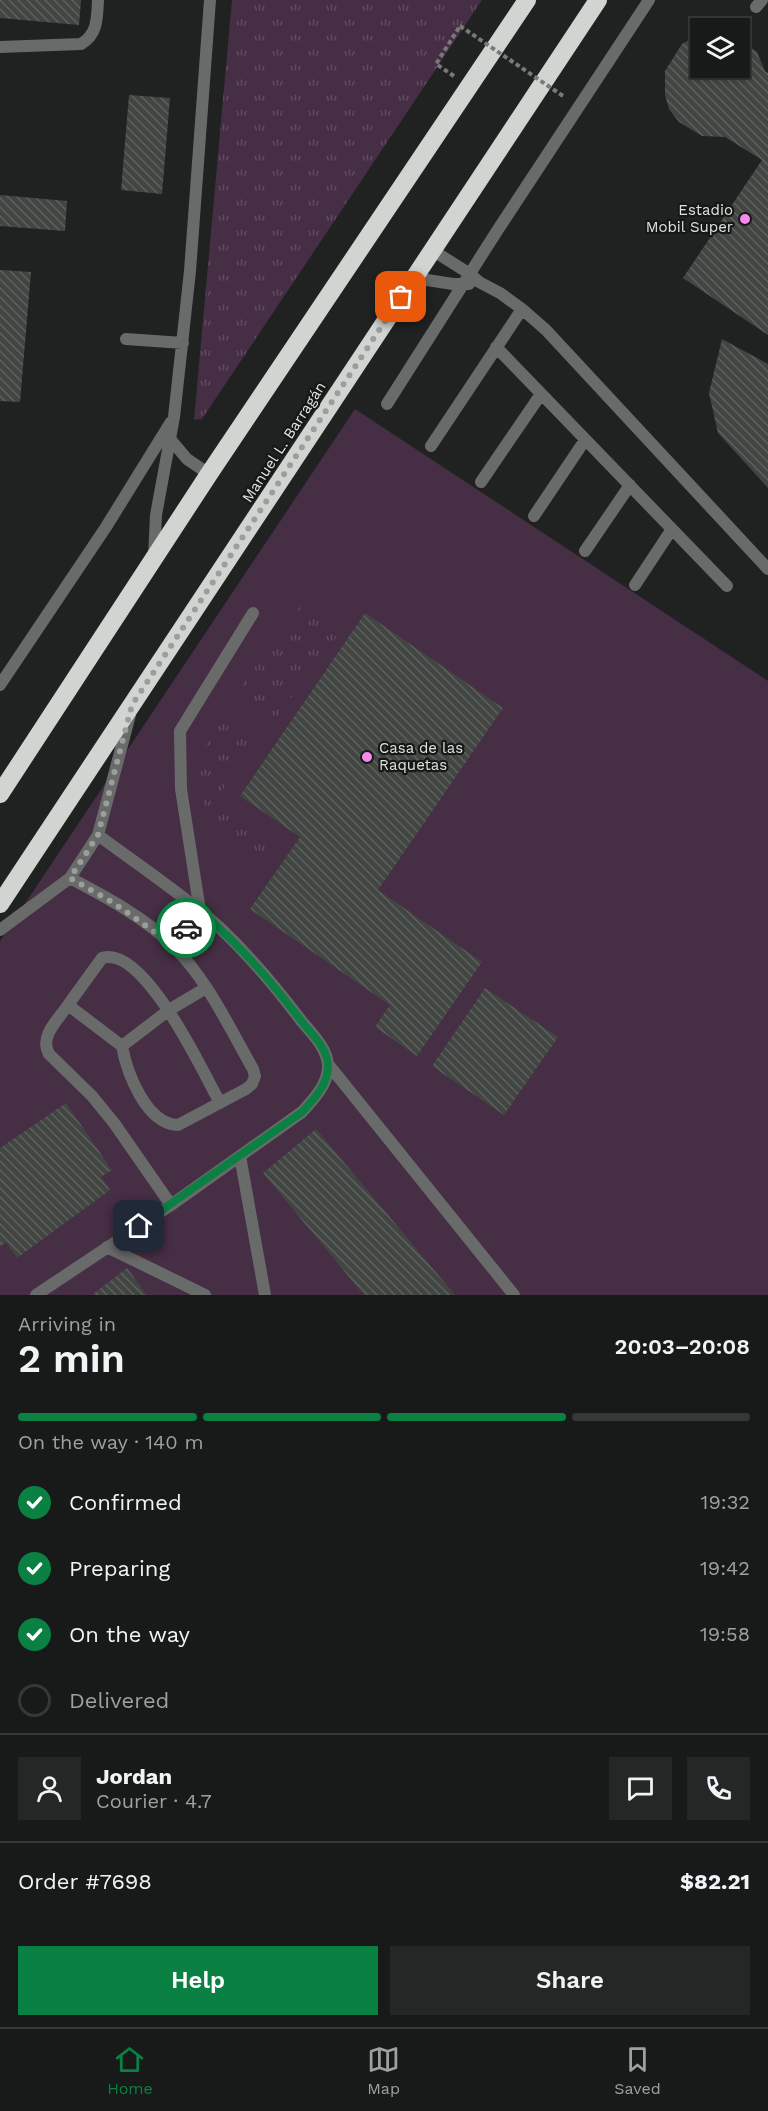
<!DOCTYPE html>
<html lang="en">
<head>
<meta charset="utf-8">
<style>
  body { margin:0; font-family:"Work Sans",sans-serif; background:#242725; color:#f1f3f6; height:100vh; display:flex; flex-direction:column; font-size:22px; white-space:nowrap }
  * { box-sizing:border-box; margin:0 }
  p { font-size:20px; color:#9ea1a2 }
  .icon { flex:none; width:33px; height:33px; fill:none; stroke:currentColor; stroke-width:2; stroke-linecap:round; stroke-linejoin:round }
  .map { position:relative; height:1295px; overflow:hidden }
  .drawer { display:flex; flex-direction:column; background:#171a18; flex:1 }
  .drawer>* { flex:none }
  .buttons { position:absolute; left:690px; top:18px; display:grid; gap:12px }
  .buttons a { display:grid; place-items:center; width:60px; height:60px; border-radius:0px; background:#171a18; box-shadow:0 2px 4px #0004,0 0 0 2px #363837; font-size:30px }
  .pin { position:absolute; display:grid; place-items:center; width:51px; height:51px; color:#fff; margin:-26px; border-radius:12px; box-shadow:0 3px 9px #0006 }
  .courier { position:absolute; display:grid; place-items:center; width:60px; height:60px; margin:-30px; border:4px solid #0b8043; border-radius:50%; background:#fff; color:#222; box-shadow:0 2px 8px #0007 }
  .head em { font-style:normal; font-weight:600 }
  .head div { display:flex; flex-direction:column-reverse }
  .head { display:flex; align-items:center; justify-content:space-between; height:102px; padding:0 18px }
  h1 { font-size:39px; font-weight:600; line-height:45px }
  .bar { display:grid; grid-template-columns:repeat(4,1fr); gap:9px 6px; align-content:center; height:72px; padding:0 18px }
  .bar i { height:8px; border-radius:4px; background:#363837 }
  .bar .current { background:#0b8043 }
  .bar p { grid-column:span 4 }
  .line { display:flex; align-items:center; gap:15px; padding:0 18px; border-top:2px solid #363837 }
  .line div { flex:1 }
  .round { display:grid; place-items:center; flex:none; width:63px; height:63px; border-radius:0px; background:#242725 }
  ol { padding:0 18px; list-style:none }
  li { display:flex; align-items:center; gap:18px; height:66px }
  li p { margin-inline-start:auto }
  li .icon { padding:6px; border-radius:50%; background:#0b8043; color:#fff; stroke-width:4 }
  li:last-child { color:#9ea1a2 }
  li i { width:33px; height:33px; border:3px solid #363837; border-radius:50% }
  .button { display:flex; gap:12px; margin-top:auto; padding:12px 18px }
  .button a { flex:1; height:69px; border-radius:0px; background:#0b8043; color:#fff; font-size:24px; font-weight:600; line-height:69px; text-align:center }
  .button a+a { background:#242725; color:#f1f3f6 }
  .dock { display:flex; justify-content:space-around; align-items:center; height:84px; border-top:2px solid #363837; background:#171a18; font-size:16px; color:#9ea1a2 }
  .dock a { display:grid; justify-items:center; gap:3px }
  .dock .current { color:#0b8043 }
  .map>svg:first-child { display:block }
  .green { fill:#462e44 }
  .park { fill:url(#park-tufts) }
  .building { fill:url(#building-back-hatch) }
  .lines { fill:none; stroke-linecap:round; stroke-linejoin:round }
  .path { stroke:#777a78; stroke-width:4; stroke-dasharray:4.5 3; stroke-linecap:butt }
  .lane { stroke:#696b6a; stroke-width:12 }
  .highway { stroke:#d0d5d1; stroke-width:18 }
  .path-bridge { stroke:#777a78; stroke-width:4; stroke-dasharray:4.5 3; stroke-linecap:butt }
  .done { stroke:#9c9e9d; stroke-width:6; stroke-dasharray:0 10.8 }
  .route { stroke:#0b8043; stroke-width:8 }
  .poi-dot { fill:#f688ed; stroke:#151916; stroke-width:2 }
  .labels { text-anchor:middle; dominant-baseline:central; stroke-width:4.5; stroke-linejoin:round; paint-order:stroke }
  .poi-label { font-size:15px; fill:#dfe1e0; stroke:#151916; text-anchor:end }
  .street-label { font-size:15px; fill:#dfe1e0; stroke:#151916 }
</style>
</head>
<body>
<div class="map">
<svg width="768" height="1295" viewBox="0 0 768 1295">
  <defs>
    <pattern id="park-tufts" width="24" height="20" patternUnits="userSpaceOnUse" patternTransform="scale(1.5)"><rect width="24" height="20" fill="#462e44"/><path d="M3 7l-1-3M5 7V3M7 7l1-3M15 17l-1-3M17 17v-4M19 17l1-3" fill="none" stroke="#604c5f"/></pattern>
    <pattern id="building-back-hatch" width="6" height="6" patternUnits="userSpaceOnUse" patternTransform="scale(1.5)"><rect width="6" height="6" fill="#424643"/><path d="M-1 5l2 2M0 0l6 6M5-1l2 2" fill="none" stroke="#5d605e"/></pattern>
  </defs>
  <rect width="100%" height="100%" fill="#1f2220"/>
  <!-- green -->
  <path class="green" d="M355,409L768,681V1295H0V941Z"/>
  <!-- park -->
  <path class="park" d="M232,0H482L202,419L194,420Z
    M306,599L344,627L273,722L235,694Z
    M218,718L253,744L215,801L277,841L257,871L210,824L200,787L202,752Z"/>
  <!-- building -->
  <path class="building" d="M0,0H81L79,25L0,18Z
    M700,34V68H740V40L757,52L765,71L768,73V335L683,278L762,160L725,137L702,136L679,122L669,109L665,95V71L682,44Z
    M129,95L170,98L162,194L121,190Z
    M0,195L67,201L65,231L0,226Z
    M0,270L31,272L20,402L0,401Z
    M722,339L768,364V488L718,433L709,393Z
    M365,613L503,708L378,890L482,962L417,1056L375,1027L390,1005L250,909L300,837L240,796Z
    M485,988L558,1037L504,1115L432,1066Z
    M66,1103L112,1170L101,1177L110,1190L17,1258L6,1242L0,1247V1148Z
    M316,1129L455,1295H364L263,1173Z
    M127,1268L147,1295H92Z"/>
  <g class="lines">
    <!-- path -->
    <path class="path" d="M454,76L436,64L460,26"/>
    <!-- lane -->
    <path class="lane" d="M756,7L762,0
      M0,47L81,44C98,34 97,18 98,0
      M432,250L470,274L479,282L500,293L522,309L546,330L768,569
      M414,278L453,284H469
      M126,339L183,343
      M496,347L727,586
      M387,404L497,231L649,0
      M171,440L187,459L209,474
      M431,446L522,309
      M481,482L541,394
      M534,516L585,440
      M585,551L630,485
      M154,557L156,515L174,417L190,271L210,0
      M635,585L672,529
      M0,685L106,527L171,422
      M70,878C104,896 146,918 173,946C207,979 229,1027 253,1069L255,1076L252,1084L246,1089L178,1125C146,1124 127,1073 122,1046L169,1010L206,988
      M0,930L70,878L98,835L130,715
      M172,944L200,911L181,789L180,731L253,613
      M68,1005L102,958C144,944 203,1072 220,1103
      M122,1046L68,1005C58,1020 39,1036 49,1054L92,1096L114,1123L171,1205
      M328,1064L514,1295
      M240,1156L265,1295
      M107,1247L205,1295
      M36,1295L171,1205L302,1112C314,1099 329,1083 328,1065C327,1047 310,1032 300,1019C275,986 248,954 218,926C181,893 138,865 98,835"/>
    <!-- highway -->
    <path class="highway" d="M0,794L209,474L527,0
      M0,904L598,0"/>
    <!-- path-bridge -->
    <path class="path-bridge" d="M460,26L563,96"/>
  </g>
  <g class="lines">
    <!-- done -->
    <path class="done" d="M186,928L172,944L112,902L70,878L98,835L132,705L401,297"/>
    <!-- route -->
    <path class="route" d="M139,1226L302,1112C314,1099 329,1083 328,1065C327,1048 312,1034 302,1022C272,982 239,944 200,911L186,928"/>
  </g>
  <!-- markers -->
  <g class="poi-dot">
    <circle cx="745" cy="219" r="6"/>
    <circle cx="367" cy="757" r="6"/>
  </g>
  <g class="labels">
    <!-- poi labels -->
    <g class="poi-label">
      <text x="733" y="210">Estadio<tspan x="733" dy="17">Mobil Super</tspan></text>
      <text x="379" y="748" text-anchor="start">Casa de las<tspan x="379" dy="17">Raquetas</tspan></text>
    </g>
    <!-- street labels -->
    <g class="street-label">
      <text transform="translate(284 442) rotate(-57)">Manuel L. Barragán</text>
    </g>
  </g>
</svg>
<div class="buttons">
<a><svg class="icon" aria-label="layers" viewBox="0 0 24 24"><path d="M12 4l9 5-9 5-9-5zM3 14l9 5 9-5"/></svg></a>
</div>
<div class="pin" style="left:401px;top:297px;background:#ea580c"><svg class="icon" aria-label="bag" viewBox="0 0 24 24"><path d="M5 8h14l-1 12H6zM9 8a3 3 0 0 1 6 0"/></svg></div>
<div class="pin" style="left:139px;top:1226px;background:#1f2937"><svg class="icon" aria-label="home" viewBox="0 0 24 24"><path d="M3 11l9-7 9 7M6 9v11h12V9"/></svg></div>
<div class="courier" style="left:186px;top:928px"><svg class="icon" aria-label="car" viewBox="0 0 24 24"><path d="M5 17H2v-5l4-1 3-4h7l3 4 3 1v5h-3M9 17h6M6 11h13"/><circle cx="7" cy="17" r="2"/><circle cx="17" cy="17" r="2"/></svg></div>
</div>
<section class="drawer">
<div class="head"><div><h1>2 min</h1><p>Arriving in</p></div><em>20:03–20:08</em></div>
<div class="bar"><i class="current"></i><i class="current"></i><i class="current"></i><i></i><p>On the way · 140 m</p></div>
<ol>
<li><svg class="icon" aria-label="check" viewBox="0 0 24 24"><path d="M5 12l5 5 9-10"/></svg>Confirmed<p>19:32</p></li>
<li><svg class="icon" aria-label="check" viewBox="0 0 24 24"><path d="M5 12l5 5 9-10"/></svg>Preparing<p>19:42</p></li>
<li><svg class="icon" aria-label="check" viewBox="0 0 24 24"><path d="M5 12l5 5 9-10"/></svg>On the way<p>19:58</p></li>
<li><i></i>Delivered</li>
</ol>
<div class="line" style="height:108px"><a class="round"><svg class="icon" aria-label="person" viewBox="0 0 24 24"><circle cx="12" cy="8" r="4"/><path d="M4 21q1-7 8-7t8 7"/></svg></a><div><b>Jordan</b><p>Courier · 4.7</p></div><a class="round"><svg class="icon" aria-label="chat" viewBox="0 0 24 24"><path d="M4 5h16v11H9l-5 4z"/></svg></a><a class="round"><svg class="icon" aria-label="phone" viewBox="0 0 24 24"><path d="M5 4h4l2 5-3 2q2 4 5 5l2-3 5 2v4C11 20 4 13 5 4z"/></svg></a></div>
<div class="line" style="height:78px"><div>Order #7698</div><b>$82.21</b></div>
<div class="button"><a>Help</a><a>Share</a></div>
</section>
<nav class="dock">
<a class="current"><svg class="icon" aria-label="home" viewBox="0 0 24 24"><path d="M3 11l9-7 9 7M6 9v11h12V9"/></svg>Home</a>
<a><svg class="icon" aria-label="map" viewBox="0 0 24 24"><path d="M3 6l6-2 6 2 6-2v14l-6 2-6-2-6 2zM9 4v14M15 6v14"/></svg>Map</a>
<a><svg class="icon" aria-label="saved" viewBox="0 0 24 24"><path d="M7 4h10v16l-5-4-5 4z"/></svg>Saved</a>
</nav>
</body>
</html>
